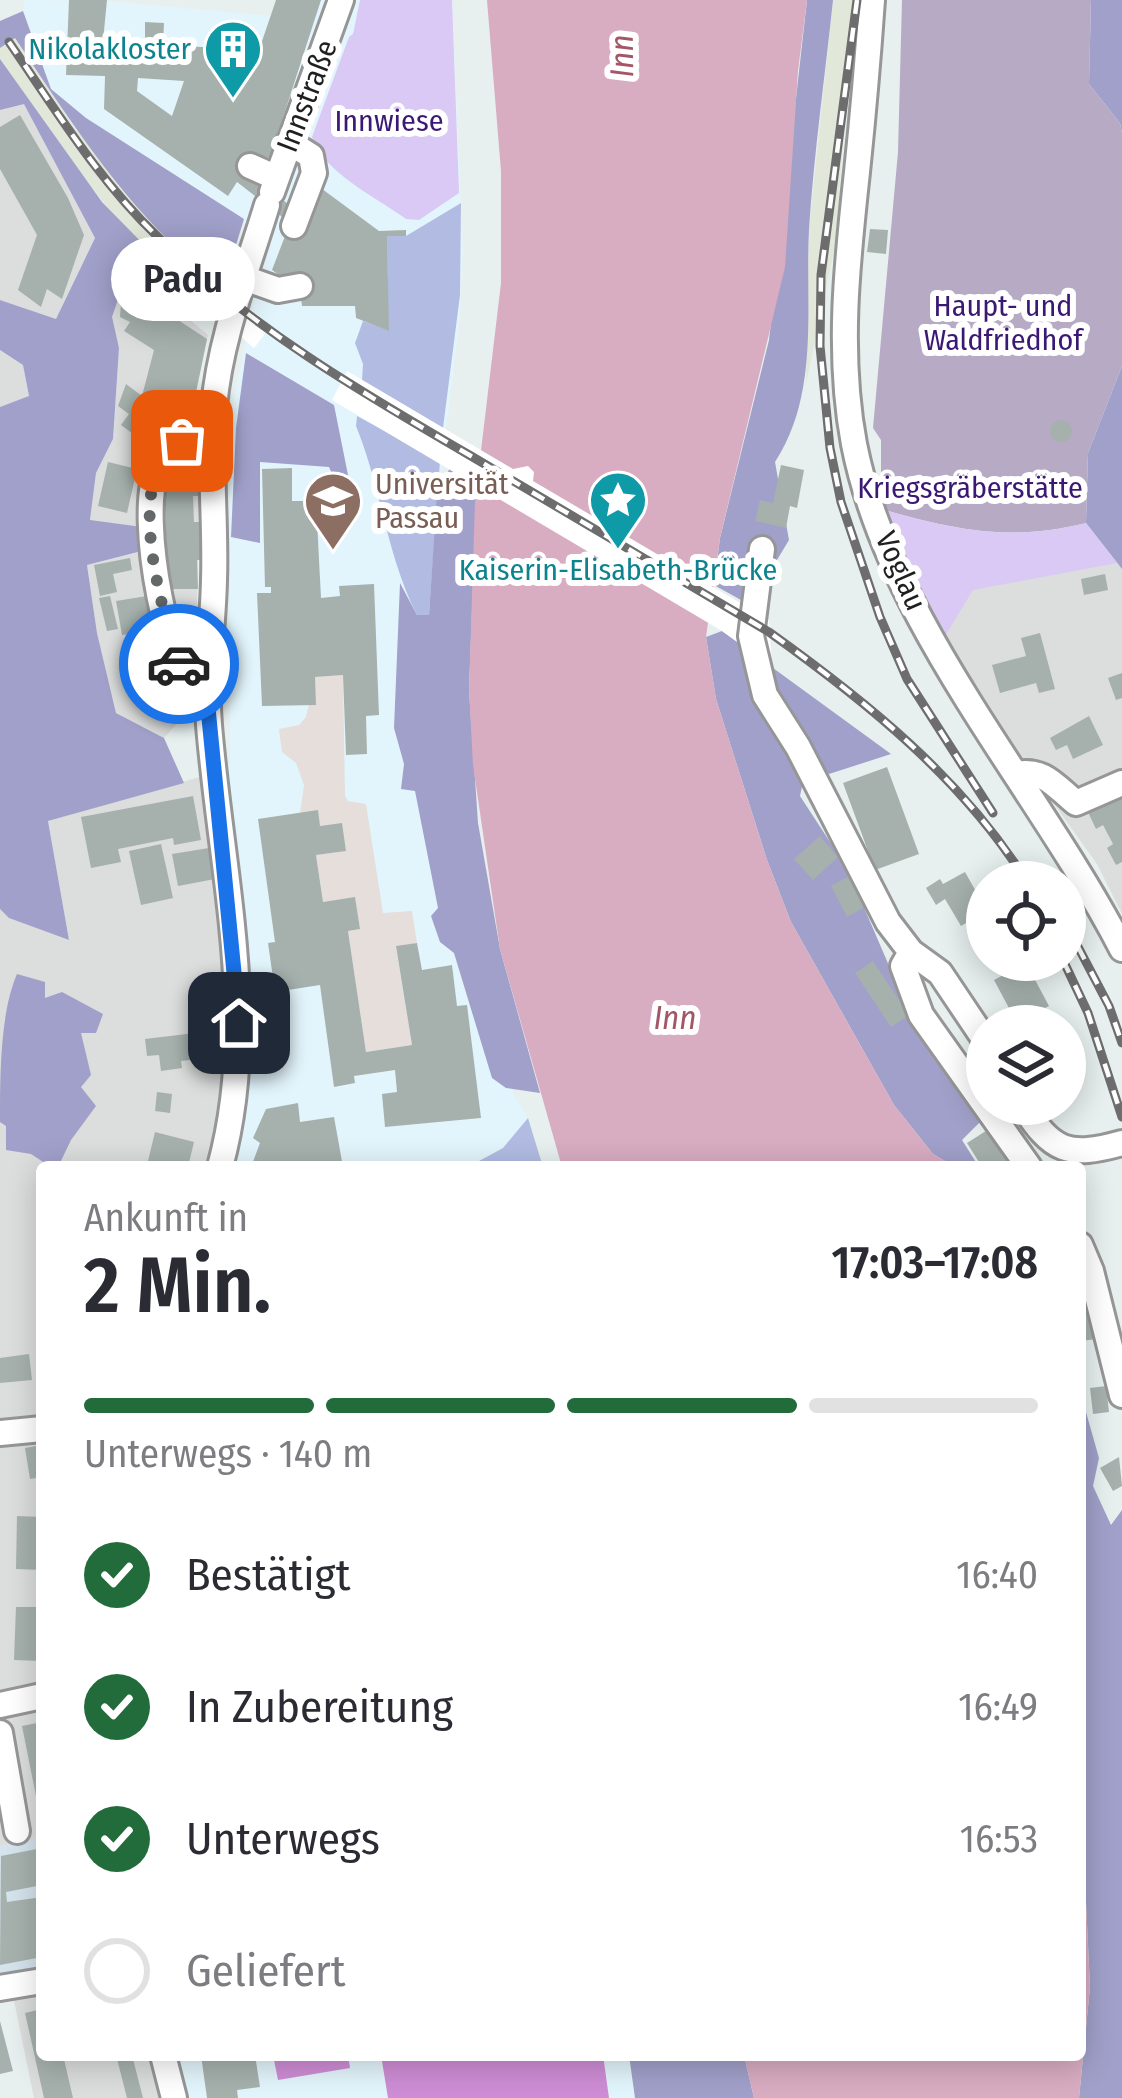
<!DOCTYPE html>
<html lang="de">
<head>
<meta charset="utf-8">
<style>
  body { margin:0; font-family:"Fira Sans Condensed",sans-serif; background:#f7f7f7; color:#2b2b33; height:100vh; display:flex; flex-direction:column; font-size:45px; white-space:nowrap }
  * { box-sizing:border-box; margin:0 }
  p { font-size:39px; color:#7c7c81 }
  .icon { flex:none; width:66px; height:66px; fill:none; stroke:currentColor; stroke-width:2; stroke-linecap:round; stroke-linejoin:round }
  .map { position:relative; flex:1; overflow:hidden }
  .drawer { position:absolute; left:36px; top:1161px; width:1050px; height:900px; display:flex; flex-direction:column; background:#fff; border-radius:12px; box-shadow:0 6px 30px #0003 }
  .drawer>* { flex:none }
  .fabs { position:absolute; left:966px; top:861px; display:grid; gap:24px }
  .fabs a { display:grid; place-items:center; width:120px; height:120px; border-radius:50%; background:#fff; box-shadow:0 6px 30px #0003; font-size:60px }
  .pin { position:absolute; display:grid; place-items:center; width:102px; height:102px; color:#fff; margin:-51px; border-radius:24px; box-shadow:0 6px 18px #0006 }
  .courier { position:absolute; display:grid; place-items:center; width:120px; height:120px; margin:-60px; border:9px solid #1a73e8; border-radius:50%; background:#fff; color:#222; box-shadow:0 3px 15px #0007 }
  .bubble { position:absolute; height:84px; border-radius:42px; background:#fff; box-shadow:0 6px 30px #0003; font-size:39px; font-weight:600; line-height:84px; text-align:center }
  .head em { font-style:normal; font-weight:600 }
  .head div { display:flex; flex-direction:column-reverse }
  .head { display:flex; align-items:center; justify-content:space-between; height:204px; padding:0 48px }
  h1 { font-size:78px; font-weight:600; line-height:90px }
  .bar { display:grid; grid-template-columns:repeat(4,1fr); gap:18px 12px; align-content:center; height:144px; padding:0 48px }
  .bar i { height:15px; border-radius:9px; background:#e1e1e2 }
  .bar .on { background:#226b3b }
  .bar p { grid-column:span 4 }
  ol { padding:0 48px; list-style:none }
  li { display:flex; align-items:center; gap:36px; height:132px }
  li p { margin-inline-start:auto }
  li .icon { padding:12px; border-radius:50%; background:#226b3b; color:#fff; stroke-width:4 }
  li:last-child { color:#7c7c81 }
  li i { width:66px; height:66px; border:6px solid #e1e1e2; border-radius:50% }
  .map>svg:first-child { display:block }
  .residential { fill:#dcdddd }
  .industrial { fill:#e1e7d9 }
  .education { fill:#e3f5fc }
  .farmland { fill:#d4e3ec }
  .grass { fill:#b2bce3 }
  .forest { fill:#a0a0ca }
  .cemetery { fill:#b6aac5 }
  .park { fill:#d9c9f4 }
  .pitch { fill:#ce8dd5 }
  .plaza { fill:#e5dedb }
  .water { fill:#d8acc1 }
  .pier { fill:#fff }
  .building { fill:#a6b1ad; fill-rule:evenodd }
  .lines { fill:none; stroke-linecap:round; stroke-linejoin:round }
  .minor-casing { stroke:#969696; stroke-width:30 }
  .minor { stroke:#fff; stroke-width:24 }
  .rail-casing { stroke:#6d6d6d; stroke-width:9 }
  .rail { stroke:#fff; stroke-width:4.5; stroke-dasharray:14; stroke-linecap:butt }
  .done { stroke:#656868; stroke-width:12; stroke-dasharray:0 21.6 }
  .route { stroke:#1a73e8; stroke-width:15 }
  .labels { text-anchor:middle; dominant-baseline:central; stroke-width:12; stroke-linejoin:round; paint-order:stroke }
  .culture-label { font-size:30px; fill:#0d838f; stroke:#fff; text-anchor:end }
  .street-label { font-size:30px; fill:#1f1f1f; stroke:#fff }
  .park-label { font-size:30px; fill:#3a1873; stroke:#fff }
  .education-label { font-size:30px; fill:#785e54; stroke:#fff; text-anchor:start }
  .water-label { font-size:33px; font-style:italic; fill:#a55666; stroke:#fff }
</style>
</head>
<body>
<div class="map">
<svg width="1122" height="2098" viewBox="0 0 1122 2098">
  <rect width="100%" height="100%" fill="#e7efef"/>
  <!-- residential -->
  <path class="residential" d="M24,103L95,238L56,319L0,300V110Z
    M123,285L178,310L208,335L193,406L201,438L195,686L185,715L164,738L116,713L97,633L87,565L141,552L90,521L96,473L113,439L119,348L111,317Z
    M0,350L23,365L29,397L0,407Z
    M1086,523L1122,569V914L1097,864L1014,748L916,589L1055,531Z
    M203,776L221,927L224,1041L218,1121L205,1167H42V1838L0,1846V909L9,918L69,940L48,821Z
    M42,1981V2055H163L174,2098H34L11,1986Z"/>
  <!-- industrial -->
  <path class="industrial" d="M833,0H854L835,245L806,384L809,229Z
    M15,38L75,128L167,238L214,280L199,301L126,230L57,144L0,59V48Z"/>
  <!-- education -->
  <path class="education" d="M25,0L107,1L270,16L276,0H452L463,251L460,316L437,503L477,941L512,1092L528,1118L543,1167H220L231,1128L218,789L230,763V419L260,271L243,218L86,118L51,89L23,11Z
    M163,2055H652V2098H174Z"/>
  <!-- farmland -->
  <path class="farmland" d="M42,1838V1968L0,1975V1846Z"/>
  <!-- grass -->
  <path class="grass" d="M461,203L460,295L443,428L362,380L363,364L355,343L363,321L388,330L387,236H406Z
    M357,416L440,461L429,615H417C387,557 381,487 356,426Z
    M528,1118L543,1167H468L503,1148Z"/>
  <!-- forest -->
  <path class="forest" d="M807,0H833C825,76 814,153 809,229C805,308 820,393 775,462L789,540L750,605L714,585L720,538L769,340Z
    M1091,0H1122V133L1120,123L1089,84Z
    M23,11L51,89L86,118L244,219L223,287C135,223 75,128 15,38L0,48V21Z
    M0,59L102,202L199,301L178,310L123,285L112,317L119,348L113,439L96,473L90,520L142,527V551L87,565L97,633L116,713L164,738L184,783L48,821L69,940L9,918L0,909V407L29,396L23,365L0,350V300L56,319L95,238L24,104L0,110Z
    M246,353L334,405L352,495L340,491L329,467L260,462V543L231,537L236,428Z
    M1122,366V569L1086,523L1088,453Z
    M451,466L477,480L469,690L478,823L500,949L540,1093L506,1088L492,1078L454,953L440,942L431,916L438,908L415,791L401,789L404,764L394,728L400,583L417,615H429L437,493Z
    M722,631L891,754L829,774L809,753L800,796L847,868L899,989L982,1120L962,1140L979,1167H955L933,1154L894,1105L791,922L767,860L716,699L706,637Z
    M17,974L45,982V998L62,992L103,1014L96,1033H81L91,1075L81,1087L96,1106L71,1140L58,1167H51L31,1154L6,1150V1126L0,1122C0,1076 0,1013 17,974Z
    M1080,1391L1099,1458L1093,1486L1111,1525L1122,1510V2098H1079L1090,1987L1080,1776Z
    M629,2055H744L754,2098H635Z"/>
  <!-- cemetery -->
  <path class="cemetery" d="M902,0H1091L1089,84L1120,123L1122,133V366L1088,453L1086,523C1010,542 955,530 881,509V440L873,428L898,152Z"/>
  <!-- park -->
  <path class="park" d="M360,0H452L459,193L419,220L406,219C376,197 324,173 312,137L349,37L353,34Z
    M881,509C955,530 1010,542 1086,523L1117,563L973,590L945,636L916,589Z"/>
  <!-- pitch -->
  <path class="pitch" d="M273,2055H348L350,2068L278,2080Z
    M381,2055H603L609,2098H388Z"/>
  <!-- plaza -->
  <path class="plaza" d="M343,675L345,796L348,801L366,804L383,913L412,911L417,943L396,947L412,1045L366,1052L348,931L360,929L355,898L323,902L316,855L346,851L342,824L320,826L300,813L304,785L296,763L282,752L279,729L299,725L306,717L315,677Z"/>
  <!-- water -->
  <path class="water" d="M487,0H807L798,71L785,267L720,538L706,637L716,699L767,860L791,922L894,1105L933,1154L955,1167H562L500,949L473,765L469,690L475,501L501,283V171Z
    M1080,1776L1090,1987L1079,2098H754L744,2055H1080Z"/>
  <!-- pier -->
  <path class="pier" d="M214,280L271,326L254,348L199,301Z
    M347,371L513,469L528,466L534,472L533,481L769,620L772,667L722,631L332,400Z"/>
  <!-- building -->
  <path class="building" d="M69,0H107L103,41L145,43V22L164,23L163,45L259,50L276,0H321L270,158L259,155L245,172L303,215L314,183L379,231L406,230V236H387L389,331L356,318L355,306H302L300,290L272,270L290,223L237,182L228,196L104,109L105,76L66,75ZM138,78L184,81L172,116L137,91Z
    M20,115L68,198L84,235L62,299L47,289L41,307L18,290L37,235L0,169V127Z
    M870,229L888,230L886,254L867,252Z
    M122,289L143,297L207,339L194,402L191,401L185,420L160,454L121,425L129,414L118,406L126,384L142,396L154,350L124,331L130,322L120,317Z
    M1050 431a11 11 0 1 1 22 0a11 11 0 1 1-22 0Z
    M173,456H202L203,496H193L194,522H203L204,560H197L198,589H168L164,481H174Z
    M108,462L137,469L127,513L98,506Z
    M781,465L804,470L797,508L790,506L786,528L755,521L760,500L773,503Z
    M292,468V501H316L321,598L340,596L339,586L374,584L379,715L366,716L367,754L346,755L343,675L315,677L316,705L262,706L257,593H271V587H265L262,469Z
    M130,558L132,570L113,574L117,592L100,596L94,565Z
    M1105,574L1108,590L1084,595L1081,579Z
    M110,596L118,629L107,631L99,598Z
    M147,596L156,599L147,600L153,630L122,635L116,601Z
    M1040,633L1055,689L1039,693L1036,683L1000,693L992,665L1026,656L1021,638Z
    M1122,673V698L1116,700L1108,678Z
    M170,683L176,710L148,716L142,689Z
    M1089,716L1103,745L1073,759L1067,745L1056,750L1050,738Z
    M887,767L919,854L875,870L843,783Z
    M1122,791V862L1116,865L1107,848L1113,844L1103,825L1096,829L1087,810Z
    M193,796L201,840L174,845L173,838L118,849L121,862L91,868L81,817Z
    M318,810L320,826L342,823L346,851L316,855L323,902L355,897L360,929L348,931L366,1052L412,1045L396,946L417,943L422,970L452,965L457,1006L467,1005L481,1118L385,1127L382,1094L397,1092L395,1070L354,1076L355,1083L334,1087L320,985L275,992L268,943L275,942L258,819Z
    M820,836L838,857L813,880L794,859Z
    M161,844L173,898L141,905L129,851Z
    M209,848L215,879L178,886L172,854Z
    M965,872L987,911L961,926L945,899L936,905L926,888L940,879L943,884Z
    M851,875L867,906L847,917L831,886Z
    M873,961L909,1015L891,1027L855,973Z
    M1026,963L1049,1006L1017,1023L994,980Z
    M212,1031L216,1057L181,1061L182,1068L161,1071L159,1055L147,1056L145,1039Z
    M157,1092L172,1094L170,1113L155,1111Z
    M298,1103L300,1122L334,1117L343,1167H251L260,1143L253,1138L266,1109Z
    M989,1129L1014,1167H982L967,1143Z
    M155,1132L194,1142L188,1167L148,1161Z
    M1090,1297L1097,1339L1080,1341V1299Z
    M29,1354L32,1380L0,1383V1358Z
    M1106,1386L1109,1412L1093,1414L1090,1388Z
    M42,1445V1477L30,1479L25,1448Z
    M1119,1457L1122,1486L1113,1491L1100,1468Z
    M17,1516L42,1517V1570L16,1569Z
    M16,1607H42V1661L14,1660Z
    M42,1722V1816H40L22,1726Z
    M42,1848V1885L6,1892L7,1902L42,1897V1957L0,1965L1,1856Z
    M42,2009V2055H63L73,2098H44L25,2013Z
    M0,2021L13,2071L0,2074Z
    M116,2055H132L143,2098H127Z
    M201,2055H255L260,2087L237,2090L238,2098H207Z"/>
  <g class="lines">
    <!-- minor casing -->
    <g class="minor-casing">
      <path id="minor" d="M872,0C868,57 863,115 857,172C847,263 837,354 854,444C889,624 1039,788 1122,949
        M289,142L311,156L314,173L294,226
        M250,166L277,178
        M272,192L341,0
        M244,278L278,290L300,286
        M762,549L751,636L765,695L798,747L888,922L911,952L940,973L987,1043
        M208,708C167,687 137,512 157,472C169,448 188,434 213,427
        M1016,774C1044,768 1056,787 1076,803L1122,783
        M911,952L903,966L921,1015L1029,1167
        M1022,1104C1052,1152 1068,1158 1122,1143
        M220,1167C260,1021 221,873 209,725C205,678 213,628 214,580C216,523 209,464 214,407C220,338 247,271 267,205
        M1080,1245L1091,1271L1122,1395
        M0,1433L42,1429
        M0,1705L42,1696
        M0,1733L17,1831
        M0,1988L42,1981
        M163,2055L174,2098"/>
    </g>
    <!-- minor -->
    <use href="#minor" class="minor"/>
    <!-- rail casing -->
    <g class="rail-casing">
      <path id="rail" d="M857,0L821,275L820,346L830,448L841,502L880,617L907,679L993,813
        M9,42C55,109 99,181 158,237C251,328 359,391 471,456C570,515 670,573 769,632C867,702 963,779 1027,882
        M1065,922L1109,1006L1122,1043
        M1063,960L1088,1013L1122,1117"/>
    </g>
    <!-- rail -->
    <use href="#rail" class="rail"/>
  </g>
  <g class="lines">
    <!-- done -->
    <path class="done" d="M179,664C163,613 140,532 154,479C158,465 171,452 182,441"/>
    <!-- route -->
    <path class="route" d="M179,664L193,694L208,708L239,1023"/>
  </g>
  <!-- icons -->
  <defs>
    <g id="building-pin" transform="scale(3)"><path d="M0 17L-7.5 6A9.5 9.5 0 1 1 7.5 6Z" fill="#0f9aa8" stroke="#fff"/><path d="M-4-6H4V6H1V3H-1V6H-4ZM-2.5-4.3h1.7v1.8h-1.7ZM.8-4.3h1.7v1.8H.8ZM-2.5-1h1.7V.8h-1.7ZM.8-1h1.7V.8H.8Z" fill="#fff"/></g>
    <g id="sight-pin" transform="scale(3)"><path d="M0 17L-7.5 6A9.5 9.5 0 1 1 7.5 6Z" fill="#0f9aa8" stroke="#fff"/><path d="M0-6L1.8-2.2L6-1.7L2.9 1.2L3.7 5.4L0 3.3L-3.7 5.4L-2.9 1.2L-6-1.7L-1.8-2.2Z" fill="#fff"/></g>
    <g id="university-pin" transform="scale(3)"><path d="M0 17L-7.5 6A9.5 9.5 0 1 1 7.5 6Z" fill="#8d6e63" stroke="#fff"/><path d="M0-5L7-2L0 1L-7-2ZM-4 1L0 2.5L4 1V4Q0 6-4 4Z" fill="#fff"/></g>
  </defs>
  <g fill-rule="evenodd">
    <use href="#building-pin" x="233" y="49"/>
    <use href="#sight-pin" x="618" y="500"/>
    <use href="#university-pin" x="333" y="501"/>
  </g>
  <g class="labels">
    <!-- culture labels -->
    <g class="culture-label">
      <text x="191" y="49">Nikolakloster</text>
      <text x="618" y="570" text-anchor="middle">Kaiserin-Elisabeth-Brücke</text>
    </g>
    <!-- street labels -->
    <g class="street-label">
      <text transform="translate(307 96) rotate(-69)">Innstraße</text>
      <text transform="translate(901 571) rotate(66)">Voglau</text>
    </g>
    <!-- park labels -->
    <g class="park-label">
      <text x="389" y="121">Innwiese</text>
      <text x="1003" y="306">Haupt- und<tspan x="1003" dy="34">Waldfriedhof</tspan></text>
      <text x="970" y="488">Kriegsgräberstätte</text>
    </g>
    <!-- education labels -->
    <g class="education-label">
      <text x="375" y="484">Universität<tspan x="375" dy="34">Passau</tspan></text>
    </g>
    <!-- water labels -->
    <g class="water-label">
      <text transform="translate(622 56) rotate(-91)">Inn</text>
      <text x="675" y="1018">Inn</text>
    </g>
  </g>
</svg>
<div class="fabs">
<a><svg class="icon" aria-label="locate" viewBox="0 0 24 24"><circle cx="12" cy="12" r="6"/><path d="M12 2v4M12 18v4M2 12h4M18 12h4"/></svg></a>
<a><svg class="icon" aria-label="layers" viewBox="0 0 24 24"><path d="M12 4l9 5-9 5-9-5zM3 14l9 5 9-5"/></svg></a>
</div>
<div class="pin" style="left:182px;top:441px;background:#ea580c"><svg class="icon" aria-label="bag" viewBox="0 0 24 24"><path d="M5 8h14l-1 12H6zM9 8a3 3 0 0 1 6 0"/></svg></div>
<div class="pin" style="left:239px;top:1023px;background:#1f2937"><svg class="icon" aria-label="home" viewBox="0 0 24 24"><path d="M3 11l9-7 9 7M6 9v11h12V9"/></svg></div>
<div class="courier" style="left:179px;top:664px"><svg class="icon" aria-label="car" viewBox="0 0 24 24"><path d="M5 17H2v-5l4-1 3-4h7l3 4 3 1v5h-3M9 17h6M6 11h13"/><circle cx="7" cy="17" r="2"/><circle cx="17" cy="17" r="2"/></svg></div>
<div class="bubble" style="left:111px;top:237px;width:144px">Padu</div>
<section class="drawer">
<div class="head"><div><h1>2 Min.</h1><p>Ankunft in</p></div><em>17:03–17:08</em></div>
<div class="bar"><i class="on"></i><i class="on"></i><i class="on"></i><i></i><p>Unterwegs · 140 m</p></div>
<ol>
<li><svg class="icon" aria-label="check" viewBox="0 0 24 24"><path d="M5 12l5 5 9-10"/></svg>Bestätigt<p>16:40</p></li>
<li><svg class="icon" aria-label="check" viewBox="0 0 24 24"><path d="M5 12l5 5 9-10"/></svg>In Zubereitung<p>16:49</p></li>
<li><svg class="icon" aria-label="check" viewBox="0 0 24 24"><path d="M5 12l5 5 9-10"/></svg>Unterwegs<p>16:53</p></li>
<li><i></i>Geliefert</li>
</ol>
</section>
</div>
</body>
</html>
